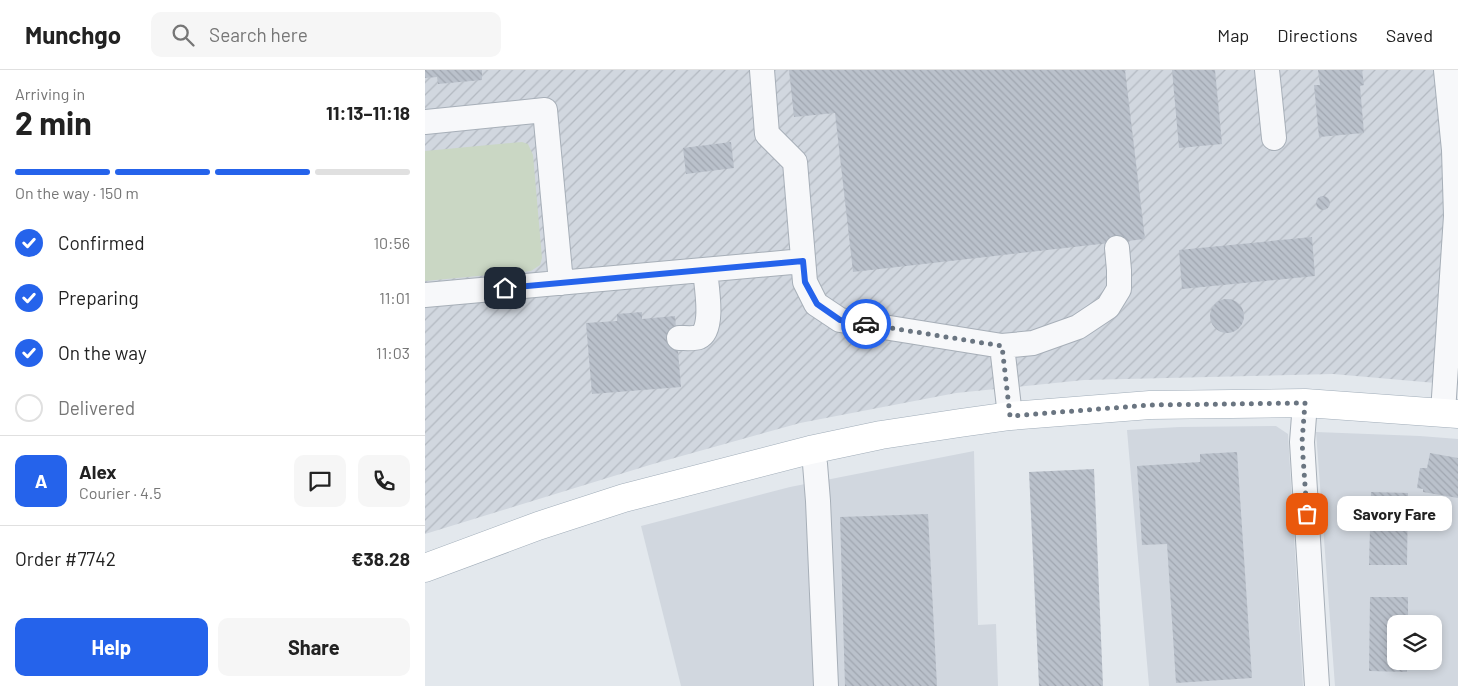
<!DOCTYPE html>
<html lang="en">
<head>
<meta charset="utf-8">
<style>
  body { margin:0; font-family:Barlow,sans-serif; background:#f6f6f6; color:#222; height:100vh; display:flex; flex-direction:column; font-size:19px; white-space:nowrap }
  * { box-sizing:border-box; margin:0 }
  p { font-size:16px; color:#767676 }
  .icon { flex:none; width:28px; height:28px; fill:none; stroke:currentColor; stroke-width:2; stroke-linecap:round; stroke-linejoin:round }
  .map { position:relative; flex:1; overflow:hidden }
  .panel { display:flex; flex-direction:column; background:#fff; width:425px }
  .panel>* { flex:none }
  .fabs { position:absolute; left:962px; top:545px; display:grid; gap:10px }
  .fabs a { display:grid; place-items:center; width:55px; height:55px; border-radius:10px; background:#fff; box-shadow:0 2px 8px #0003; font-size:25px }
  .pin { position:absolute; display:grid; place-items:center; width:42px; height:42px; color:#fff; margin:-21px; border-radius:10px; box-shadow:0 2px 8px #0006 }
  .courier { position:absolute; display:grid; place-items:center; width:50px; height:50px; margin:-25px; border:4px solid #2563eb; border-radius:50%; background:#fff; color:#222; box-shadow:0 1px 6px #0007 }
  .bubble { position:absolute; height:35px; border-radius:10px; background:#fff; box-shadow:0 2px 8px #0003; font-size:16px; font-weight:700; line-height:35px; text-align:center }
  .head em { font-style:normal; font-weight:700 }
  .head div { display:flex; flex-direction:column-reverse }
  .head { display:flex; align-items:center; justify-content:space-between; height:85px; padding:0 15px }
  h1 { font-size:32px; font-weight:700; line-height:38px }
  .bar { display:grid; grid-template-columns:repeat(4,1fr); gap:8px 5px; align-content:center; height:60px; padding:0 15px }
  .bar i { height:6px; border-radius:4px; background:#e0e0e0 }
  .bar .on { background:#2563eb }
  .bar p { grid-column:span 4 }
  .line { display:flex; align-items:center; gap:12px; padding:0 15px; border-top:1px solid #e0e0e0 }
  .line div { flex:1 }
  .round { display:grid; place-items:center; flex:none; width:52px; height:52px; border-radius:10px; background:#f6f6f6 }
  ol { padding:0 15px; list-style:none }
  li { display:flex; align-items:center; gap:15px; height:55px }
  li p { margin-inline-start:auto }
  li .icon { padding:5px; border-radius:50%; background:#2563eb; color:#fff; stroke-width:4 }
  li:last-child { color:#767676 }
  li i { width:28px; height:28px; border:2px solid #e0e0e0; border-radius:50% }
  .primary-button { display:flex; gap:10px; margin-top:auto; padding:10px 15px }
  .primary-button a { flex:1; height:58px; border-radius:10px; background:#2563eb; color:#fff; font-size:20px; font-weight:700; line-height:58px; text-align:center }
  .primary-button a+a { background:#f6f6f6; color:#222 }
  header { display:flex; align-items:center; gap:30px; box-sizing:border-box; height:70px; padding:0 25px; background:#fff; border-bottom:1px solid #e0e0e0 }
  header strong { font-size:24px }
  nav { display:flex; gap:28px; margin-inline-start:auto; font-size:18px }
  .search { width:350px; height:45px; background:#f6f6f6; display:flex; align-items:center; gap:12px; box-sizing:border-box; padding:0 18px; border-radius:10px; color:#767676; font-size:19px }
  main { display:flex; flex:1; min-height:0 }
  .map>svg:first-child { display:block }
  .built { fill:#d1d7df; fill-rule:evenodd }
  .industrial { fill:url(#industrial-furrows) }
  .grass { fill:#cad7c4 }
  .building { fill:url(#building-back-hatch) }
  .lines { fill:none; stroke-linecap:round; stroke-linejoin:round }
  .minor-casing { stroke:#a7afb8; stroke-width:26 }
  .major-casing { stroke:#a1adb9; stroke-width:29 }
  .minor { stroke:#f7f8fa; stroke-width:24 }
  .major { stroke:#fff; stroke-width:28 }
  .done { stroke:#6a7581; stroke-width:5; stroke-dasharray:0 9 }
  .route { stroke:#2563eb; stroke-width:6 }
</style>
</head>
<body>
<header>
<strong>Munchgo</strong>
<div class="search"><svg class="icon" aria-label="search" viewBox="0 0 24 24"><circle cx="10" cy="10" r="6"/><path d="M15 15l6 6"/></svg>Search here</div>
<nav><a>Map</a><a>Directions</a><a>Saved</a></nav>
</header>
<main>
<section class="panel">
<div class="head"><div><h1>2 min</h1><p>Arriving in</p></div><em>11:13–11:18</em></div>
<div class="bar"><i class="on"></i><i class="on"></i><i class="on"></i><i></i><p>On the way · 150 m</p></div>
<ol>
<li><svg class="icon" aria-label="check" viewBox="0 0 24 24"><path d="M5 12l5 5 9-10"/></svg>Confirmed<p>10:56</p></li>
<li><svg class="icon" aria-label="check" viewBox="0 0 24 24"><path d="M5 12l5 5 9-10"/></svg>Preparing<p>11:01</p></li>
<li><svg class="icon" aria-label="check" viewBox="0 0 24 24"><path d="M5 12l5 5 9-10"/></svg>On the way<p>11:03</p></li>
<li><i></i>Delivered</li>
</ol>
<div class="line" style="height:90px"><b class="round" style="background:#2563eb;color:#fff">A</b><div><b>Alex</b><p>Courier · 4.5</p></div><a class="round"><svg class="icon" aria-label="chat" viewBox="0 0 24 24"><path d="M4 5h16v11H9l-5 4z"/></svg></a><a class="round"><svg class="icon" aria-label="phone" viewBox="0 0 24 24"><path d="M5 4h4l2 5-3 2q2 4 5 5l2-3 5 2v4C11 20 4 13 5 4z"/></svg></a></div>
<div class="line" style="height:65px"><div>Order #7742</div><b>€38.28</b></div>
<div class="primary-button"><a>Help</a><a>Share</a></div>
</section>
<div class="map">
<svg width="1033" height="616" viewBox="0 0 1033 616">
  <defs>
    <pattern id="industrial-furrows" width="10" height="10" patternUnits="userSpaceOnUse" patternTransform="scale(1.25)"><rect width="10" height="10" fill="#d1d7df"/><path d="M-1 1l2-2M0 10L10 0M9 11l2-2" fill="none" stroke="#b3b9c1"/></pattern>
    <pattern id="building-back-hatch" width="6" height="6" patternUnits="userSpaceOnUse" patternTransform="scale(1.25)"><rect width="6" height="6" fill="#bac1cb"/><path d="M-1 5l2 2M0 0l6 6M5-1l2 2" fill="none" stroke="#a0a6b0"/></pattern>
  </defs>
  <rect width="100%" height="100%" fill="#e3e8ed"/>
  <!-- built -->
  <path class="built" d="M851,356L863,364L878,616H724L702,360L754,357Z
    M891,362L995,366L1033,369V616H910ZM971,554H1009V591H971Z
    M549,381L553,555L571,554L573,616H256L216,456L365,417Z"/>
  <!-- industrial -->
  <path class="industrial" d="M0,0H1033V315L908,304L659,310L531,323L375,353L228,394L0,464Z"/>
  <!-- grass -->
  <path class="grass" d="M97,72L103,74L108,85L117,188L115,195L106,201L0,211V81Z"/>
  <!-- building -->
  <path class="building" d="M0,0H57V10L13,14L12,7L0,8Z
    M364,0H700L720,169L428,202L410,43L369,47Z
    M747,0H790L797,74L754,78Z
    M893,0H937L939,15L935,16L939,63L894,67L889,15H895Z
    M306,72L309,98L261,104L258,78Z
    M891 133a7 7 0 1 1 14 0a7 7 0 1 1-14 0Z
    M887,167L890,206L757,219L754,180Z
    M785 246a17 17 0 1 1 34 0a17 17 0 1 1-34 0Z
    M217,242V249L250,246L256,317L167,324L161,253L192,251V244Z
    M812,382L827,608L751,613L742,474L717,475L712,396L775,392V384Z
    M1005,383L1033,388V428L998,422V419L992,418L995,398H1002Z
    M669,399L678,616H614L604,402Z
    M946,422L983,423L982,495H944Z
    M503,444L512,616H420L415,447Z
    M945,527H983V554H971V591H982V602L944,601Z"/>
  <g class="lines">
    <!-- minor casing -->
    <g class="minor-casing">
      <path id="minor" d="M337,0L342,64L370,92L380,212L391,234L415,250L577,276L608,273L653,257L683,237L694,219V200L692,178
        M842,0L849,68
        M0,52L120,40L136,213
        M0,225L378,191
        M254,268C260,268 269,269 274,267C290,260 281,214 280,200
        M577,276L585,346
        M880,333L877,372L892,616
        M1018,342L1031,146L1029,80L1021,0
        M385,380L390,394L393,431L401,616"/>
    </g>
    <!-- major casing -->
    <g class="major-casing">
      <path id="major" d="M0,498L113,456L199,428L385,380L456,365L535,353L585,346L725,335L880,333L1033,344"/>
    </g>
    <!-- minor -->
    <use href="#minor" class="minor"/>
    <!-- major -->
    <use href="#major" class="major"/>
  </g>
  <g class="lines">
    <!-- done -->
    <path class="done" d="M441,254L577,276L585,346L725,335L880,333L877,372L882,444"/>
    <!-- route -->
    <path class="route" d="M80,218L378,191L380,212L392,234L415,250L441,254"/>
  </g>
</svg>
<div class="fabs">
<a><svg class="icon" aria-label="layers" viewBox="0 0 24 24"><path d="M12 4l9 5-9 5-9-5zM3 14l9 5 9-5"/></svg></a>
</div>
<div class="pin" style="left:882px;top:444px;background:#ea580c"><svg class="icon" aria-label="bag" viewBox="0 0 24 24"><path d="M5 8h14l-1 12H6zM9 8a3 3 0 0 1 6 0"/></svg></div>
<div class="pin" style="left:80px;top:218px;background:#1f2937"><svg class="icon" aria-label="home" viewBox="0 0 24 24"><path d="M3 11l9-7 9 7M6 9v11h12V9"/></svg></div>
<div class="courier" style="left:441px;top:254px"><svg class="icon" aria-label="car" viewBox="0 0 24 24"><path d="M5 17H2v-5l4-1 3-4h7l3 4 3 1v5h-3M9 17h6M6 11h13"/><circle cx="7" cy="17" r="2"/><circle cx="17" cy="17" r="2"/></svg></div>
<div class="bubble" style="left:912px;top:426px;width:115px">Savory Fare</div>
</div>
</main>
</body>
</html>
